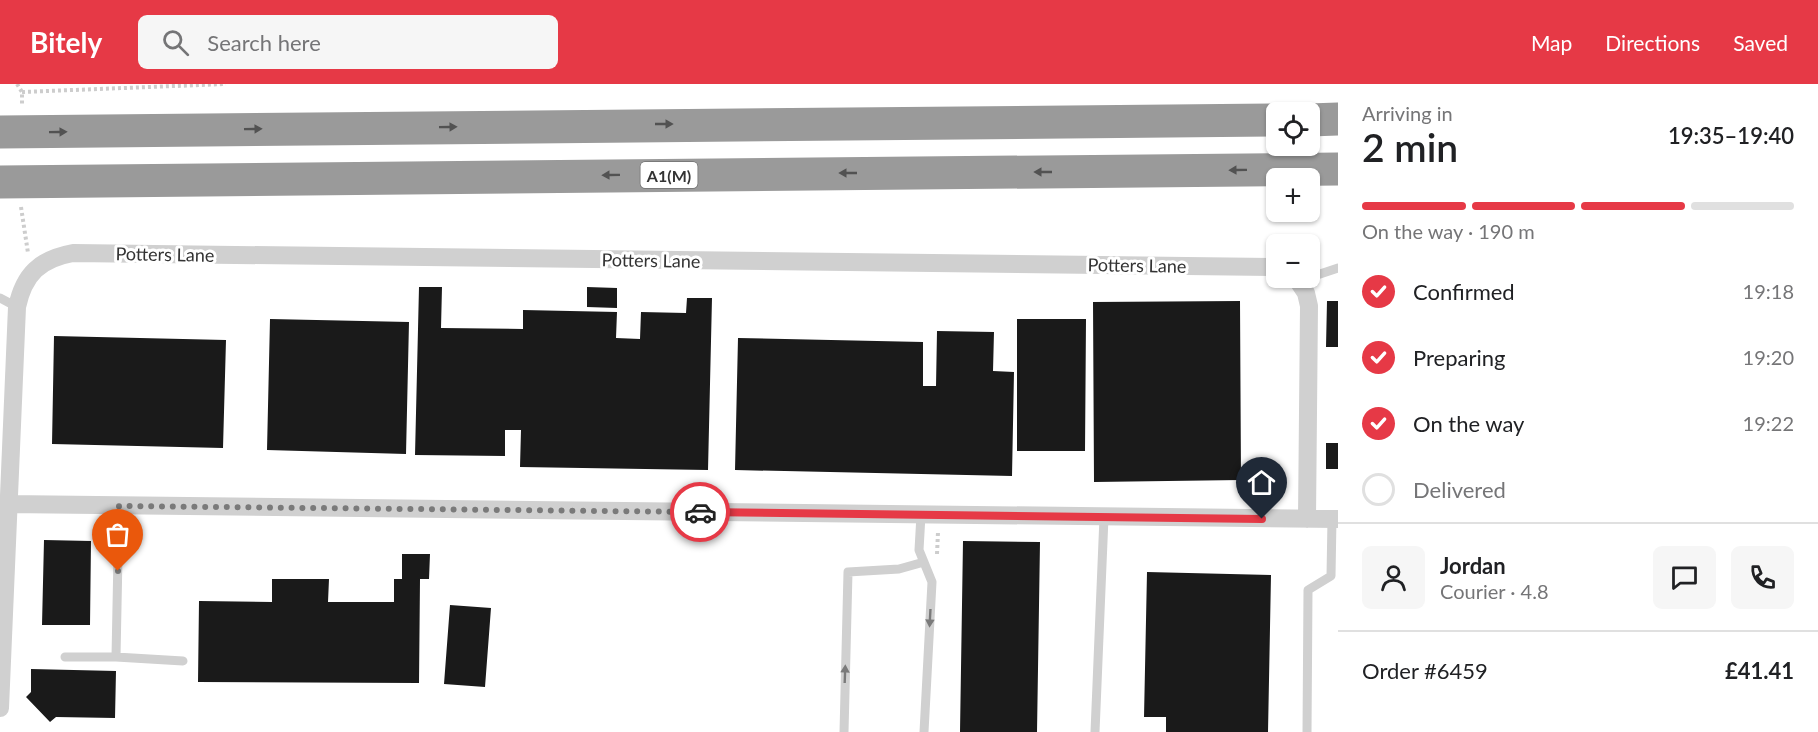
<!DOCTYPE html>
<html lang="en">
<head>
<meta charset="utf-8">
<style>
  body { margin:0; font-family:Lato,sans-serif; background:#f6f6f6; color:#202124; height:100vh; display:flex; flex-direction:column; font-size:22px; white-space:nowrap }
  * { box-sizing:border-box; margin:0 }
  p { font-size:20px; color:#757577 }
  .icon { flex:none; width:33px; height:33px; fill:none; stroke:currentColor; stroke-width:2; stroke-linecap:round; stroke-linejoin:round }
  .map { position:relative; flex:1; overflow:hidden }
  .sheet { display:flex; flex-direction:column; background:#fff; width:480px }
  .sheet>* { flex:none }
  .controls { position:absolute; left:1266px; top:18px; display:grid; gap:12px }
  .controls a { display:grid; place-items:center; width:54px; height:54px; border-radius:9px; background:#fff; box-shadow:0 2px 4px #0004; font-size:30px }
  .pin { position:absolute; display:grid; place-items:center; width:51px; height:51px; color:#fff; margin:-62px -26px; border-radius:50% 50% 50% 0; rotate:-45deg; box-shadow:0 0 6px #0007 }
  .pin .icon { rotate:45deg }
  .courier { position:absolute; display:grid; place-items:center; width:60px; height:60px; margin:-30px; border:4px solid #e63946; border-radius:50%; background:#fff; color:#222; box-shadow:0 2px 8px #0007 }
  .headline em { font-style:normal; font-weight:600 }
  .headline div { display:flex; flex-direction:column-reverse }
  .headline { display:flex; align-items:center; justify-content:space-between; height:102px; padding:0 24px }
  h1 { font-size:39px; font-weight:600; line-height:45px }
  .bar { display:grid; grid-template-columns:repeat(4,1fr); gap:9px 6px; align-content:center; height:72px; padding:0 24px }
  .bar i { height:8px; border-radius:4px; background:#e0e0e0 }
  .bar .selected { background:#e63946 }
  .bar p { grid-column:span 4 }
  .line { display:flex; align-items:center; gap:15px; padding:0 24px; border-top:2px solid #e0e0e0 }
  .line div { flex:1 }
  .round { display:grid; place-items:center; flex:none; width:63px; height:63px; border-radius:9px; background:#f6f6f6 }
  ol { padding:0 24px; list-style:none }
  li { display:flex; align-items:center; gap:18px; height:66px }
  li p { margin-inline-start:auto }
  li .icon { padding:6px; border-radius:50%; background:#e63946; color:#fff; stroke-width:4 }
  li:last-child { color:#757577 }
  li i { width:33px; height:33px; border:3px solid #e0e0e0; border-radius:50% }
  header { display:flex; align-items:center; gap:36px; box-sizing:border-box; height:84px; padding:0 30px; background:#e63946; color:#fff }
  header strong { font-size:28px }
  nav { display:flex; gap:33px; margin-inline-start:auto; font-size:21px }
  .search { width:420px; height:54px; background:#f6f6f6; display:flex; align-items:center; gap:15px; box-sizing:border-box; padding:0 21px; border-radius:9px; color:#757577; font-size:22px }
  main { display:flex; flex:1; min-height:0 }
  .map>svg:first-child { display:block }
  .building { fill:#1a1a1a }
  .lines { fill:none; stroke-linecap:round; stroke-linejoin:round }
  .path { stroke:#cdcdcd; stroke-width:4; stroke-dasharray:3 3; stroke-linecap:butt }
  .lane { stroke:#d0d0d0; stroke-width:9 }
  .street { stroke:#d0d0d0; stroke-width:18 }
  .highway { stroke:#9a9a9a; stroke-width:33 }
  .oneway { fill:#525252 }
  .oneway2 { fill:#7a7a7a }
  .done { stroke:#7a7a7a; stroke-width:6; stroke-dasharray:0 10.8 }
  .route { stroke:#e63946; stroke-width:8 }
  .labels { text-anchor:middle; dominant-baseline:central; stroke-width:6; stroke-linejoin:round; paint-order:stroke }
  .shield { fill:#fff; stroke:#707070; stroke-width:1.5 }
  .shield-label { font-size:16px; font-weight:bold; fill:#333 }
  .street-label { font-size:18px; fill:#333; stroke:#fff }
</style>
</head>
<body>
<header>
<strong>Bitely</strong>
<div class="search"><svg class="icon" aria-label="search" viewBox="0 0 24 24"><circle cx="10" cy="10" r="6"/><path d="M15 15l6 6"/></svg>Search here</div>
<nav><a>Map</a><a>Directions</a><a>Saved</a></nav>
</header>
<main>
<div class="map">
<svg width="1338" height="648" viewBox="0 0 1338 648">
  <rect width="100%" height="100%" fill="#fff"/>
  <!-- building -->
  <path class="building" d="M419,203H442L441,244L523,245V226L617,228L616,254L640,255L641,228L686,229L687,214H712L708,386L520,383L521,346H505V372L415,371Z
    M587,203L617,204V224L587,223Z
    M1240,217L1241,396L1094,398L1093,218Z
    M1327,217H1338V263H1326Z
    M270,235L409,238L406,370L267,366Z
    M1017,235H1086L1085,367H1017Z
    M937,247L994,248L993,287L1014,288L1012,392L735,386L738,254L923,258V302H936Z
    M54,252L226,256L223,364L52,360Z
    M1326,359H1338V385H1326Z
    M44,456L91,457L90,541H42Z
    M963,457L1040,458L1037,648H960Z
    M402,470H430L429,495H420L419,599L198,598L199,517L272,518V495H329L328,518H394V495H402Z
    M1147,488L1271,491L1268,648H1166V633H1144Z
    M450,521L491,524L485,603L444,600Z
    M31,585L116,587L115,634L56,633L50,638L26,613L31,608Z"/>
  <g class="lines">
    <!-- path -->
    <path class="path" d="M17,0L22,8V21
      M22,8L226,0
      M21,123L28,169
      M937,470L938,448"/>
    <!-- lane -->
    <path class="lane" d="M1299,197L1338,184
      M0,214L17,223
      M921,431L919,466L932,498L924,648
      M65,573H116L183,577
      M116,573L119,422
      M844,648L848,488L899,485L924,478
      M1095,648L1104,433
      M1307,648L1308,506L1331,492L1332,435"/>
    <!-- street -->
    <path class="street" d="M1296,194L1306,209L1309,222L1307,435
      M7,420L1338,435
      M0,624L17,223C24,190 40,175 73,169L1276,183"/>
    <!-- highway -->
    <path class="highway" d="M1310,36L1338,35
      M0,48L1276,36
      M0,98L1338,85"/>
  </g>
  <!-- one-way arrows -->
  <defs><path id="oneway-solid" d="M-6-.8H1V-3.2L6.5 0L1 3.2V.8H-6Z" transform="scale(1.5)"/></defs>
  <g class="oneway">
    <use href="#oneway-solid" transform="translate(664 40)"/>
    <use href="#oneway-solid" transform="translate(448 43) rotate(-1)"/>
    <use href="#oneway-solid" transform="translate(253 45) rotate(-1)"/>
    <use href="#oneway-solid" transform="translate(58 48) rotate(-1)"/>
    <use href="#oneway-solid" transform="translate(1238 86) rotate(179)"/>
    <use href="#oneway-solid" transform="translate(1043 88) rotate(180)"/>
    <use href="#oneway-solid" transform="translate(848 89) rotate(180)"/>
    <use href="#oneway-solid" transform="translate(611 91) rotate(179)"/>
  </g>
  <g class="oneway2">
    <use href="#oneway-solid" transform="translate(930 534) rotate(93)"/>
    <use href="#oneway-solid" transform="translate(845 590) rotate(-88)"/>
  </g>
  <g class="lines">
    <!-- done -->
    <path class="done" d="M118,487L119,422L700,428"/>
    <!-- route -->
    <path class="route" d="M700,428L1262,435"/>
  </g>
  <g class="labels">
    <!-- shield labels -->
    <rect class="shield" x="640.5" y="78" width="57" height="26" rx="4.5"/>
    <g class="shield-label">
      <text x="669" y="91">A1(M)</text>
    </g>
    <!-- street labels -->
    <g class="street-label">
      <text transform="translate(165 170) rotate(1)">Potters Lane</text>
      <text transform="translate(651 176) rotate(1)">Potters Lane</text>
      <text transform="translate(1137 181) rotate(1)">Potters Lane</text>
    </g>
  </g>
</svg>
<div class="controls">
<a><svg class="icon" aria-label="locate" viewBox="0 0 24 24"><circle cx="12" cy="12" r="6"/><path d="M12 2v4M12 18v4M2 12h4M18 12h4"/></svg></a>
<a>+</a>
<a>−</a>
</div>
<div class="pin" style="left:118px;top:487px;background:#ea580c"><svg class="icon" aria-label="bag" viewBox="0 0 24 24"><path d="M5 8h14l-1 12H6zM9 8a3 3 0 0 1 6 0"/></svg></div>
<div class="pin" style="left:1262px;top:435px;background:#1f2937"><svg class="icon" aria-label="home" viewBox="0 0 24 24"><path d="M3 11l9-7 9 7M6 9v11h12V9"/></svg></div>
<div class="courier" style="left:700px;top:428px"><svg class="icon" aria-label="car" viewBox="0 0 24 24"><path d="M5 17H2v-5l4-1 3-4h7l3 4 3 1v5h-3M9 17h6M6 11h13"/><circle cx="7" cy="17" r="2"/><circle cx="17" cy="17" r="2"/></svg></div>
</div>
<section class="sheet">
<div class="headline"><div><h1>2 min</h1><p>Arriving in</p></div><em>19:35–19:40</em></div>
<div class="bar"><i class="selected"></i><i class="selected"></i><i class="selected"></i><i></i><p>On the way · 190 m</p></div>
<ol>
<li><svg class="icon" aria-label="check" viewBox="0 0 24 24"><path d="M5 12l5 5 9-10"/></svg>Confirmed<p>19:18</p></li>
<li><svg class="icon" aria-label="check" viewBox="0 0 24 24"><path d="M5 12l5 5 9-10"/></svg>Preparing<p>19:20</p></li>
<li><svg class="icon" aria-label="check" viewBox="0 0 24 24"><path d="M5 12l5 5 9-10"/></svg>On the way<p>19:22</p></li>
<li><i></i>Delivered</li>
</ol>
<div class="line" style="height:108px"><a class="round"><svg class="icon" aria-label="person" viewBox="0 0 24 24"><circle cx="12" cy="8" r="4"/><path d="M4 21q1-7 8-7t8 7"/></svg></a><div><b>Jordan</b><p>Courier · 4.8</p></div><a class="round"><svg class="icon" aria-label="chat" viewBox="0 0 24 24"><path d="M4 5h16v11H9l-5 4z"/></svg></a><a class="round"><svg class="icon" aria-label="phone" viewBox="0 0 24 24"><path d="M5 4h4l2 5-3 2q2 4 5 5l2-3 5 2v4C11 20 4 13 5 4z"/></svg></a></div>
<div class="line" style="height:78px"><div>Order #6459</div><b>£41.41</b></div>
</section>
</main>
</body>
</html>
